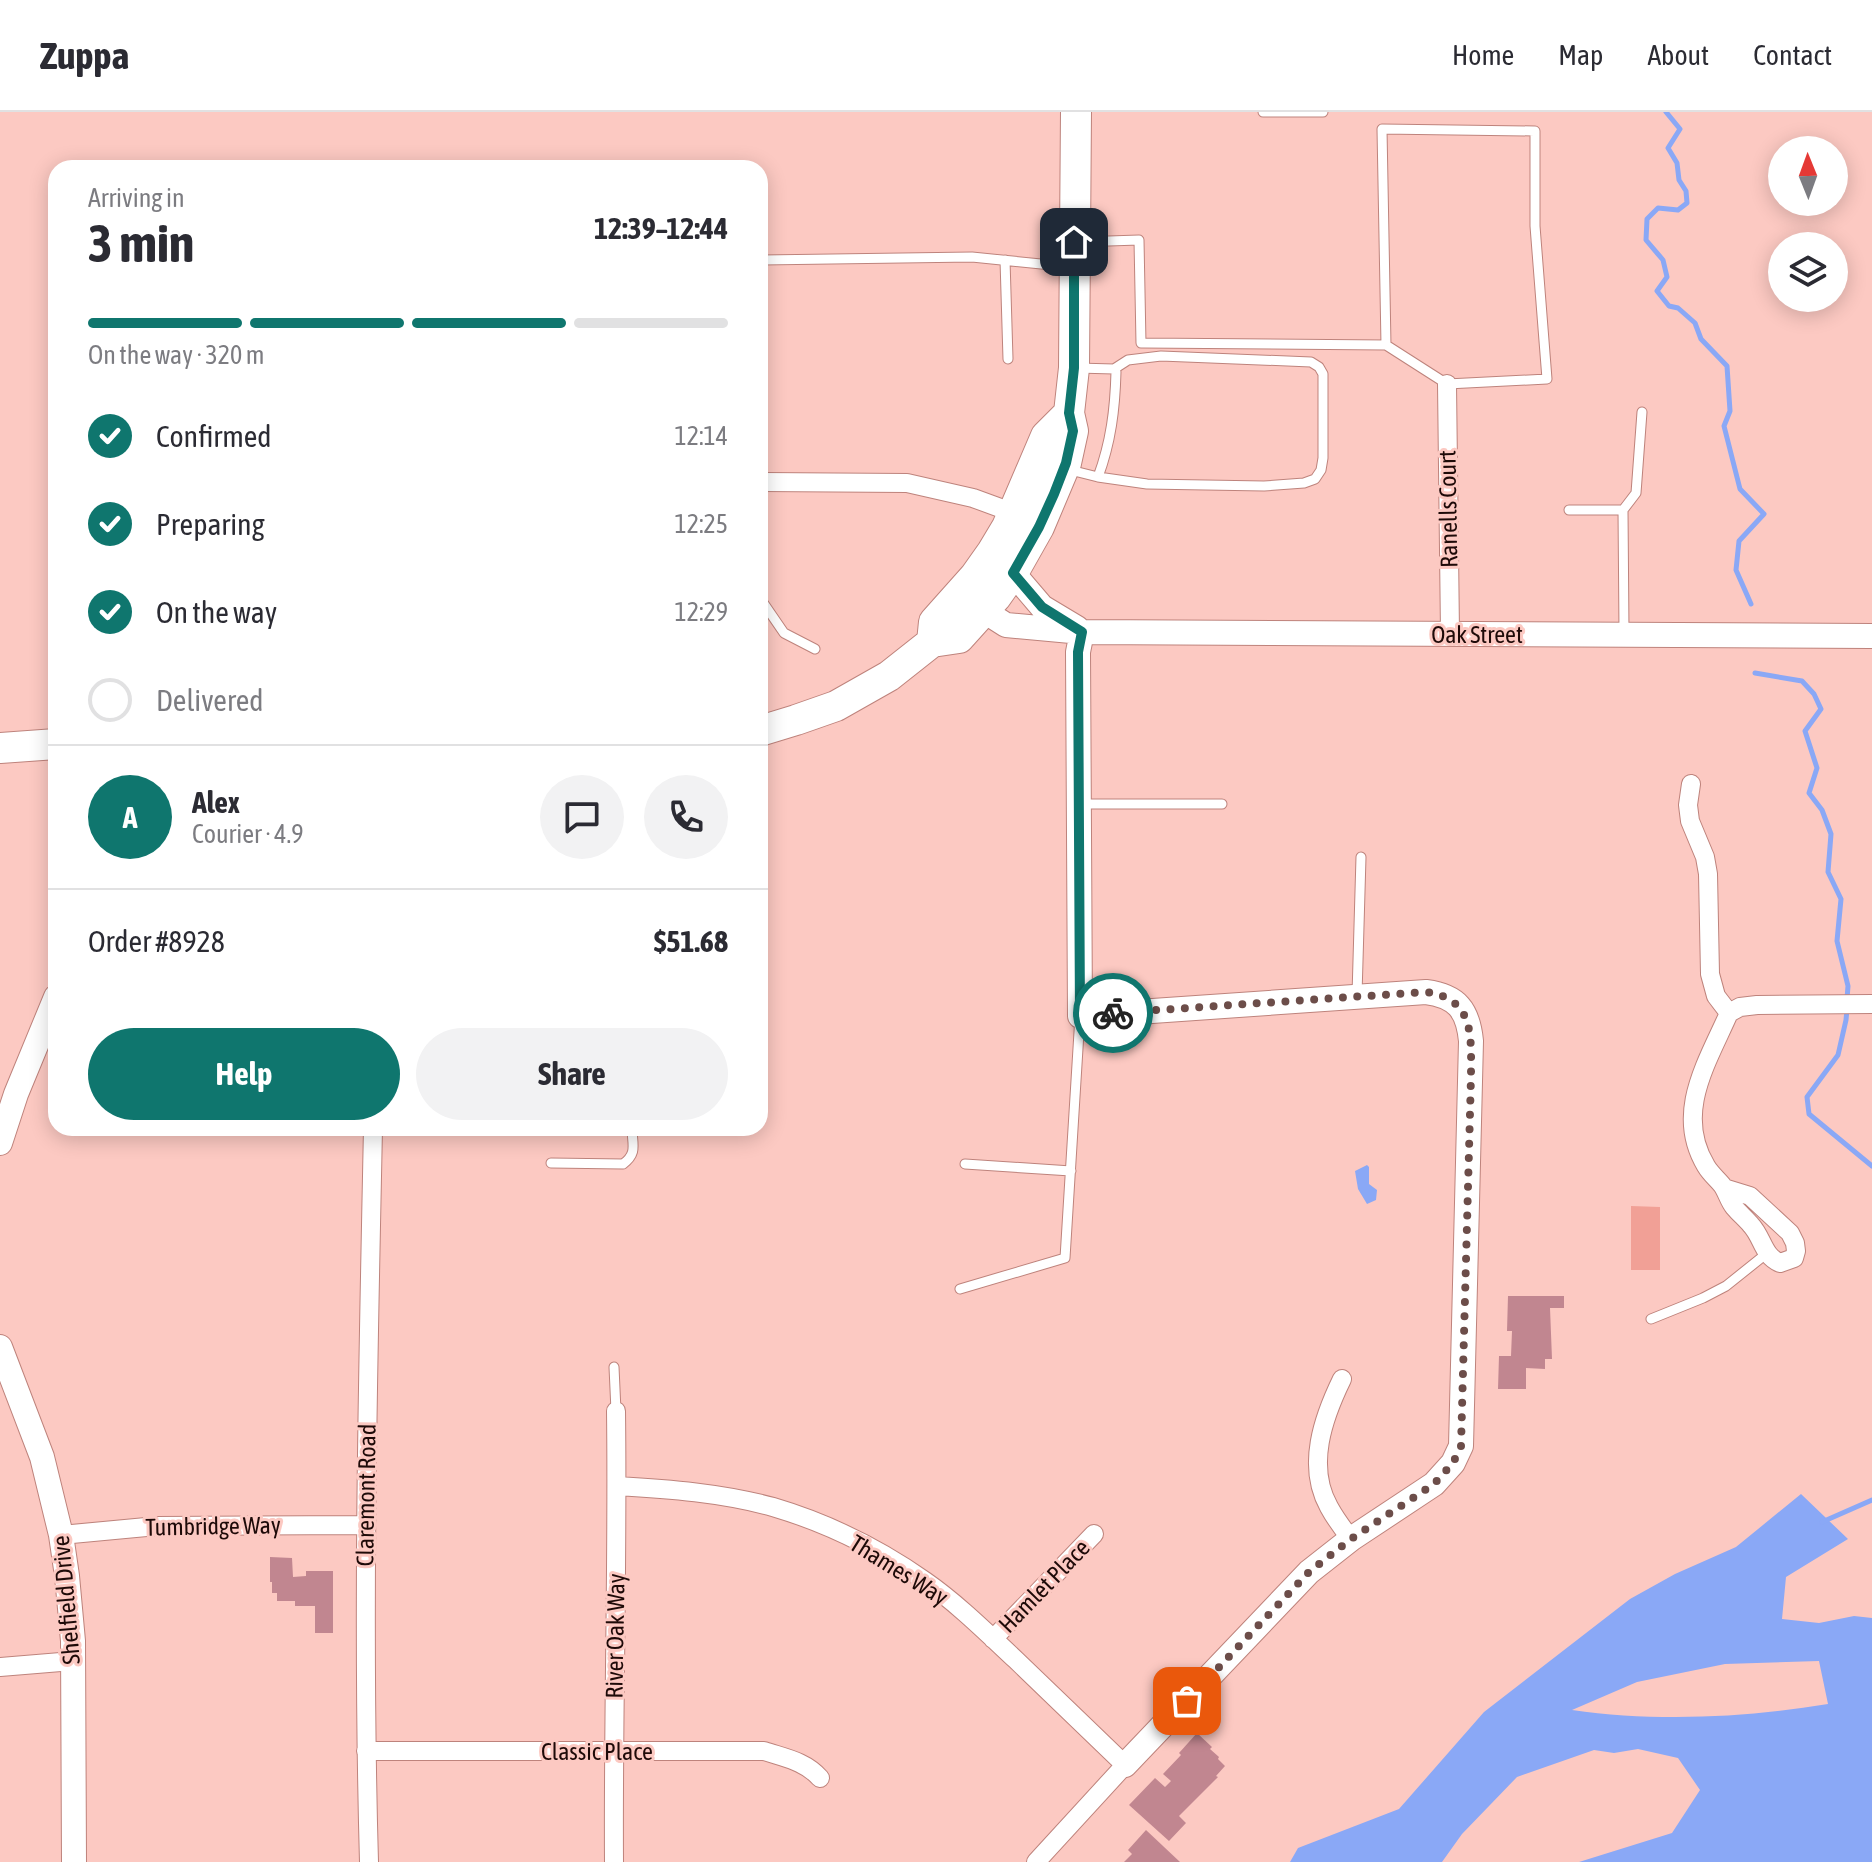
<!DOCTYPE html>
<html lang="en">
<head>
<meta charset="utf-8">
<style>
  body { margin:0; font-family:"Asap Condensed",sans-serif; background:#f2f2f3; color:#2b2b33; height:100vh; display:flex; flex-direction:column; font-size:30px; white-space:nowrap }
  * { box-sizing:border-box; margin:0 }
  p { font-size:26px; color:#7c7c81 }
  .icon { flex:none; width:44px; height:44px; fill:none; stroke:currentColor; stroke-width:2; stroke-linecap:round; stroke-linejoin:round }
  .map { position:relative; flex:1; overflow:hidden }
  .side { position:absolute; left:48px; top:48px; width:720px; height:976px; display:flex; flex-direction:column; background:#fff; border-radius:24px; box-shadow:0 4px 20px #0003 }
  .side>* { flex:none }
  .needle { width:52px; rotate:359deg }
  .tools { position:absolute; left:1768px; top:24px; display:grid; gap:16px }
  .tools a { display:grid; place-items:center; width:80px; height:80px; border-radius:50%; background:#fff; box-shadow:0 4px 20px #0003; font-size:40px }
  .pin { position:absolute; display:grid; place-items:center; width:68px; height:68px; color:#fff; margin:-34px; border-radius:16px; box-shadow:0 4px 12px #0006 }
  .courier { position:absolute; display:grid; place-items:center; width:80px; height:80px; margin:-40px; border:6px solid #0f766e; border-radius:50%; background:#fff; color:#222; box-shadow:0 2px 10px #0007 }
  .headline em { font-style:normal; font-weight:700 }
  .headline div { display:flex; flex-direction:column-reverse }
  .headline { display:flex; align-items:center; justify-content:space-between; height:136px; padding:0 40px }
  h1 { font-size:52px; font-weight:700; line-height:60px }
  .bar { display:grid; grid-template-columns:repeat(4,1fr); gap:12px 8px; align-content:center; height:96px; padding:0 40px }
  .bar i { height:10px; border-radius:6px; background:#e1e1e2 }
  .bar .current { background:#0f766e }
  .bar p { grid-column:span 4 }
  .line { display:flex; align-items:center; gap:20px; padding:0 40px; border-top:2px solid #e1e1e2 }
  .line div { flex:1 }
  .round { display:grid; place-items:center; flex:none; width:84px; height:84px; border-radius:42px; background:#f2f2f3 }
  ol { padding:0 40px; list-style:none }
  li { display:flex; align-items:center; gap:24px; height:88px }
  li p { margin-inline-start:auto }
  li .icon { padding:8px; border-radius:50%; background:#0f766e; color:#fff; stroke-width:4 }
  li:last-child { color:#7c7c81 }
  li i { width:44px; height:44px; border:4px solid #e1e1e2; border-radius:50% }
  .button { display:flex; gap:16px; margin-top:auto; padding:16px 40px }
  .button a { flex:1; height:92px; border-radius:48px; background:#0f766e; color:#fff; font-size:32px; font-weight:700; line-height:92px; text-align:center }
  .button a+a { background:#f2f2f3; color:#2b2b33 }
  header { display:flex; align-items:center; gap:48px; box-sizing:border-box; height:112px; padding:0 40px; background:#fff; border-bottom:2px solid #e1e1e2 }
  header strong { font-size:38px }
  nav { display:flex; gap:44px; margin-inline-start:auto; font-size:28px }
  .map>svg:first-child { display:block }
  .green { fill:#f1a096 }
  .water { fill:#8aa8f6; fill-rule:evenodd }
  .lines { fill:none; stroke-linecap:round; stroke-linejoin:round }
  .stream { stroke:#8aa8f6; stroke-width:5 }
  .building { fill:#c18690 }
  .service-casing { stroke:#be837c; stroke-width:11 }
  .minor-casing { stroke:#be837c; stroke-width:20 }
  .tertiary-casing { stroke:#be837c; stroke-width:26 }
  .primary-casing { stroke:#be837c; stroke-width:32 }
  .service { stroke:#fff; stroke-width:9 }
  .minor { stroke:#fff; stroke-width:18 }
  .tertiary { stroke:#fff; stroke-width:24 }
  .primary { stroke:#fff; stroke-width:30 }
  .done { stroke:#6c4d49; stroke-width:8; stroke-dasharray:0 14.4 }
  .route { stroke:#0f766e; stroke-width:10 }
  .labels { text-anchor:middle; dominant-baseline:central; stroke-width:6; stroke-linejoin:round; paint-order:stroke }
  .street-label { font-size:24px; fill:#1e0a08; stroke:#fcc9c2 }
</style>
</head>
<body>
<header>
<strong>Zuppa</strong>
<nav><a>Home</a><a>Map</a><a>About</a><a>Contact</a></nav>
</header>
<div class="map">
<svg width="1872" height="1750" viewBox="0 0 1872 1750">
  <rect width="100%" height="100%" fill="#fcc9c2"/>
  <!-- green -->
  <path class="green" d="M1631,1094L1660,1095V1158H1631Z"/>
  <!-- water -->
  <path class="water" d="M1367,1053L1369,1055V1072L1377,1078L1376,1088L1367,1092L1358,1077L1355,1059Z
    M1801,1382L1848,1427L1786,1465L1782,1507L1819,1511L1854,1504L1872,1506V1750H1579L1672,1721L1700,1678L1678,1646L1638,1637L1614,1641L1594,1638L1517,1665L1462,1722L1442,1750H1290L1298,1736L1399,1697L1484,1600L1630,1487L1675,1462L1736,1435ZM1819,1549L1828,1592C1744,1606 1656,1610 1572,1598L1637,1570L1725,1552Z"/>
  <g class="lines">
    <!-- stream -->
    <path class="stream" d="M1666,0L1680,17L1668,36L1677,51L1679,68L1686,79L1687,91L1678,98L1658,96L1647,107L1646,128L1663,148L1667,165L1657,179L1669,194L1678,196L1695,211L1701,227L1727,254L1730,299L1724,314L1740,377L1764,402L1739,429L1736,458L1751,492
      M1755,561L1802,569L1814,582L1821,597L1805,619L1817,656L1809,681L1822,698L1831,722L1828,760L1841,787L1837,829L1848,874L1847,887
      M1847,897L1846,908L1838,943L1807,985L1809,1002L1872,1054
      M1822,1410L1872,1388"/>
  </g>
  <!-- building -->
  <path class="building" d="M1508,1184H1564V1196H1550L1552,1247H1545V1257L1526,1256V1277H1498L1499,1244H1511L1512,1219H1507Z
    M270,1445L292,1446L293,1465L306,1464V1459H333V1521H315V1494H295V1489H277V1481H272V1470H270Z
    M1197,1621L1212,1635L1210,1637L1219,1645L1218,1647L1225,1654L1216,1664L1218,1665L1179,1704L1186,1711L1169,1729L1129,1693L1155,1666L1165,1675L1171,1669L1163,1662L1181,1643L1179,1641Z
    M1146,1718L1180,1750H1124L1132,1742L1128,1738Z"/>
  <g class="lines">
    <!-- service casing -->
    <g class="service-casing">
      <path id="service" d="M1263,0H1323
        M1078,130L1139,128L1141,231L1386,233L1382,17L1535,19V114L1547,267L1447,272L1386,233
        M760,148L972,145L1071,155
        M1005,148L1008,247
        M1070,358L1098,365C1111,330 1115,297 1116,260L1114,257L1077,256
        M1098,365L1147,372L1264,374L1304,371L1315,367L1321,358L1323,346V262L1319,255L1311,250L1161,244L1128,248L1114,257
        M1569,398H1623
        M760,486L784,521L815,537
        M1624,520L1623,398L1636,381L1642,300
        M1081,692H1222
        M1357,883L1361,745
        M551,1051L623,1052C638,1041 632,1032 632,1016
        M965,1052L1071,1059
        M960,1177L1065,1146L1080,904
        M1651,1207L1703,1186L1726,1174L1766,1142
        M614,1255L616,1299"/>
    </g>
    <!-- minor casing -->
    <g class="minor-casing">
      <path id="minor" d="M1447,272L1450,521
        M760,370L907,371L973,386L1014,401
        M1691,672L1688,693L1690,709L1705,745L1708,762L1710,862L1716,884L1729,901
        M1729,901L1740,895L1757,893L1872,892
        M1724,1076L1750,1084L1790,1121L1795,1131L1796,1139L1794,1146L1780,1151C1763,1144 1763,1126 1751,1113C1746,1107 1739,1101 1734,1095C1729,1089 1727,1080 1722,1073C1717,1067 1710,1061 1706,1054C1674,1001 1707,951 1729,901
        M1342,1267C1323,1306 1306,1354 1329,1395C1335,1406 1343,1417 1351,1427
        M617,1374C669,1377 722,1381 773,1395C827,1411 878,1436 925,1469C958,1492 987,1521 1016,1548C1052,1583 1089,1618 1125,1653L1036,1750
        M61,1423L157,1414L365,1413
        M993,1527L1094,1422
        M0,1555L73,1549
        M366,1639H764C785,1646 805,1649 820,1666
        M369,1750C362,1505 368,1261 373,1016
        M614,1750C613,1600 618,1449 616,1299"/>
    </g>
    <!-- tertiary casing -->
    <g class="tertiary-casing">
      <path id="tertiary" d="M1013,461L1042,495L1077,516
        M984,499L1006,513L1082,520L1872,524
        M1082,520L1078,540L1080,904L1426,880C1457,884 1468,898 1471,929L1461,1334L1453,1351L1434,1372L1351,1427L1309,1460L1125,1653
        M0,1031L16,982L56,885
        M0,1235L42,1345L61,1423L67,1464L73,1529L74,1750"/>
    </g>
    <!-- primary casing -->
    <g class="primary-casing">
      <path id="primary" d="M932,530L934,510L975,464L992,440L1007,415L1046,324L1069,301
        M760,619L796,608L836,594L889,564L932,530L959,526L996,485L1013,461L1039,415L1066,351L1073,319L1069,301L1074,256L1076,0
        M0,636L56,632"/>
    </g>
    <!-- service -->
    <use href="#service" class="service"/>
    <!-- minor -->
    <use href="#minor" class="minor"/>
    <!-- tertiary -->
    <use href="#tertiary" class="tertiary"/>
    <!-- primary -->
    <use href="#primary" class="primary"/>
  </g>
  <g class="lines">
    <!-- done -->
    <path class="done" d="M1113,901L1426,880C1475,887 1471,924 1471,964L1461,1334L1453,1351L1434,1372L1351,1427L1309,1460L1187,1589"/>
    <!-- route -->
    <path class="route" d="M1074,130V256L1069,301L1073,319L1066,351L1054,382L1039,415L1013,461L1042,495L1082,520L1078,540L1080,904L1113,901"/>
  </g>
  <g class="labels">
    <!-- street labels -->
    <g class="street-label">
      <text transform="translate(1448 397) rotate(-91)">Ranells Court</text>
      <text x="1477" y="522">Oak Street</text>
      <text transform="translate(366 1383) rotate(-89)">Claremont Road</text>
      <text transform="translate(213 1414) rotate(-1)">Tumbridge Way</text>
      <text transform="translate(899 1458) rotate(32)">Thames Way</text>
      <text transform="translate(1044 1474) rotate(-46)">Hamlet Place</text>
      <text transform="translate(66 1488) rotate(-95)">Shelfield Drive</text>
      <text transform="translate(615 1524) rotate(-89)">River Oak Way</text>
      <text x="597" y="1639">Classic Place</text>
    </g>
  </g>
</svg>
<div class="tools">
<a><svg class="needle" viewBox="-14 -14 28 28"><path d="M0-13l5 13h-10z" fill="#e53935"/><path d="M0 13l5-13h-10z" fill="#7c7c81"/></svg></a>
<a><svg class="icon" aria-label="layers" viewBox="0 0 24 24"><path d="M12 4l9 5-9 5-9-5zM3 14l9 5 9-5"/></svg></a>
</div>
<div class="pin" style="left:1187px;top:1589px;background:#ea580c"><svg class="icon" aria-label="bag" viewBox="0 0 24 24"><path d="M5 8h14l-1 12H6zM9 8a3 3 0 0 1 6 0"/></svg></div>
<div class="pin" style="left:1074px;top:130px;background:#1f2937"><svg class="icon" aria-label="home" viewBox="0 0 24 24"><path d="M3 11l9-7 9 7M6 9v11h12V9"/></svg></div>
<div class="courier" style="left:1113px;top:901px"><svg class="icon" aria-label="bike" viewBox="0 0 24 24"><circle cx="6" cy="16" r="4"/><circle cx="18" cy="16" r="4"/><path d="M6 16l4-8h5l3 8M10 8l3 8H6M13 5h3"/></svg></div>
<section class="side">
<div class="headline"><div><h1>3 min</h1><p>Arriving in</p></div><em>12:39–12:44</em></div>
<div class="bar"><i class="current"></i><i class="current"></i><i class="current"></i><i></i><p>On the way · 320 m</p></div>
<ol>
<li><svg class="icon" aria-label="check" viewBox="0 0 24 24"><path d="M5 12l5 5 9-10"/></svg>Confirmed<p>12:14</p></li>
<li><svg class="icon" aria-label="check" viewBox="0 0 24 24"><path d="M5 12l5 5 9-10"/></svg>Preparing<p>12:25</p></li>
<li><svg class="icon" aria-label="check" viewBox="0 0 24 24"><path d="M5 12l5 5 9-10"/></svg>On the way<p>12:29</p></li>
<li><i></i>Delivered</li>
</ol>
<div class="line" style="height:144px"><b class="round" style="background:#0f766e;color:#fff">A</b><div><b>Alex</b><p>Courier · 4.9</p></div><a class="round"><svg class="icon" aria-label="chat" viewBox="0 0 24 24"><path d="M4 5h16v11H9l-5 4z"/></svg></a><a class="round"><svg class="icon" aria-label="phone" viewBox="0 0 24 24"><path d="M5 4h4l2 5-3 2q2 4 5 5l2-3 5 2v4C11 20 4 13 5 4z"/></svg></a></div>
<div class="line" style="height:104px"><div>Order #8928</div><b>$51.68</b></div>
<div class="button"><a>Help</a><a>Share</a></div>
</section>
</div>
</body>
</html>
